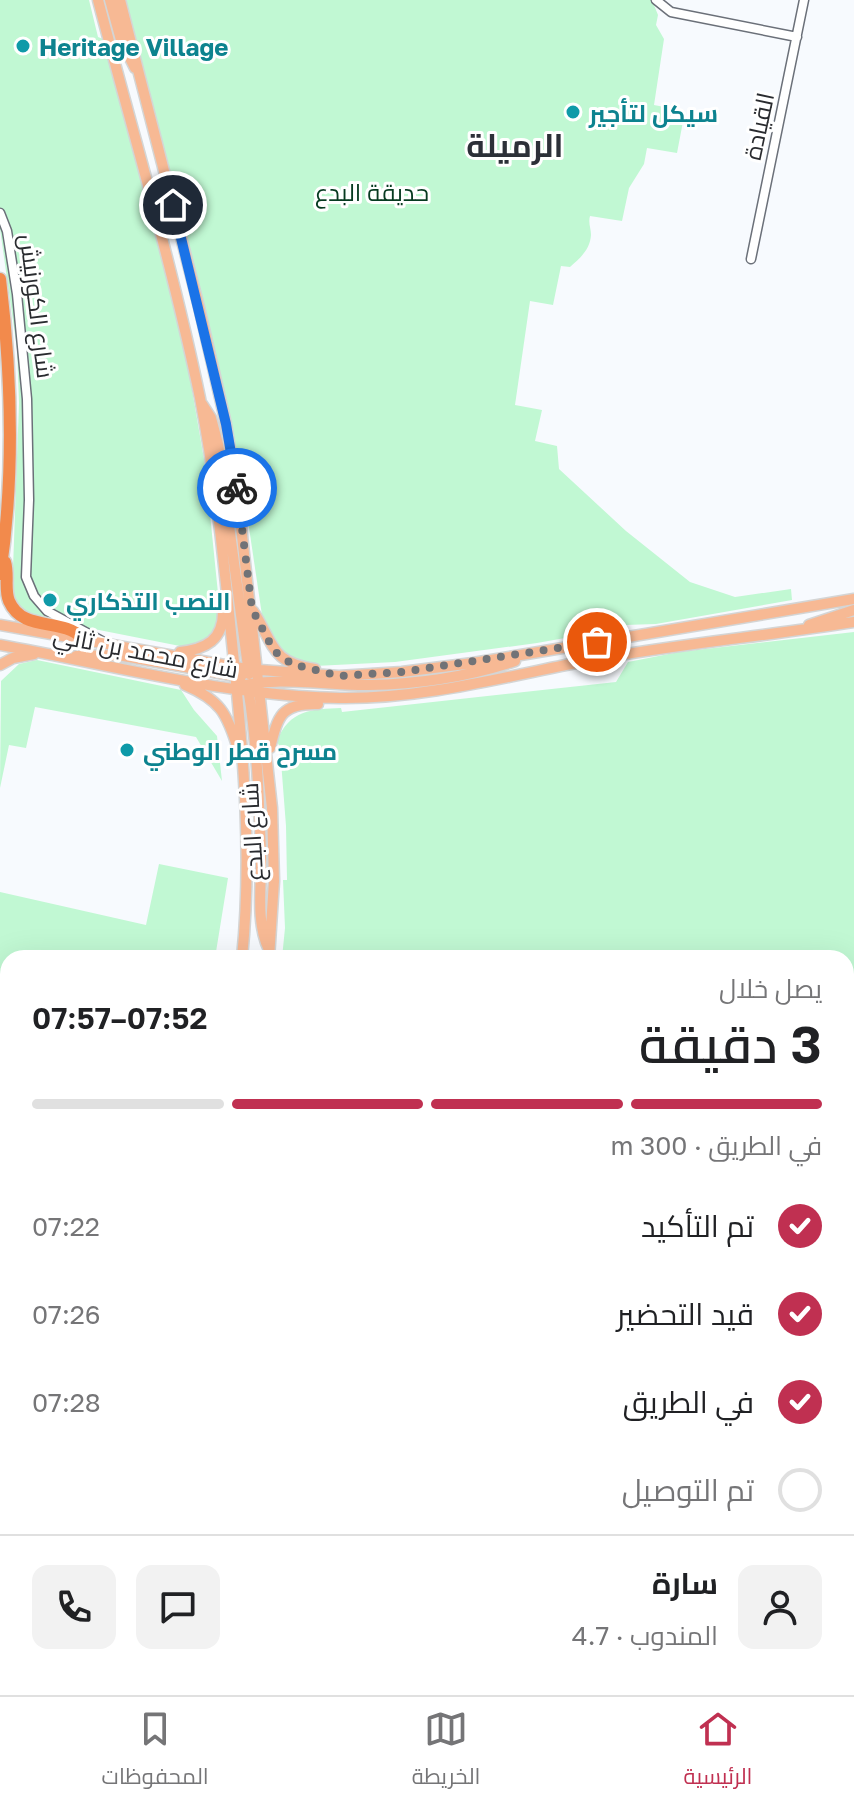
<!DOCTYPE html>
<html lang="ar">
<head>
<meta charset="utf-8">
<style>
  body { margin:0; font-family:"Golos Text",Cairo,sans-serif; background:#f2f2f2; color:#202124; direction:rtl; height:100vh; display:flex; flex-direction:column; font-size:30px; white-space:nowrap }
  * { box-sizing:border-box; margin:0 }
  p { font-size:26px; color:#757577 }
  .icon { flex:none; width:44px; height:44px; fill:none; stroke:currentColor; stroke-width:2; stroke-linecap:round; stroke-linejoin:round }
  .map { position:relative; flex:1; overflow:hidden; direction:ltr }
  .details { position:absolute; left:0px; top:950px; width:854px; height:746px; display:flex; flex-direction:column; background:#fff; border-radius:24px 24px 0 0; box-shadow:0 8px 32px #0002; direction:rtl }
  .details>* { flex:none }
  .pin { position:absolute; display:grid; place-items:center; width:68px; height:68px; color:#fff; margin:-34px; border:4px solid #fff; border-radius:50%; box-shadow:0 2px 8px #0007 }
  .courier { position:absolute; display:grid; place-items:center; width:80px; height:80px; margin:-40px; border:6px solid #1a73e8; border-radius:50%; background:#fff; color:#222; box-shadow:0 2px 10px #0007 }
  .headline em { font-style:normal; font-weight:600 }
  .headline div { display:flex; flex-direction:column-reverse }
  .headline { display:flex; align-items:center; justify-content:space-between; height:136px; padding:0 32px }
  h1 { font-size:52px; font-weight:600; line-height:60px }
  .bar { display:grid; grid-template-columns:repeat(4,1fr); gap:12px 8px; align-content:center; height:96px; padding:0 32px }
  .bar i { height:10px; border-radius:6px; background:#e0e0e0 }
  .bar .selected { background:#c03051 }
  .bar p { grid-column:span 4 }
  .line { display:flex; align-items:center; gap:20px; padding:0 32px; border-top:2px solid #e0e0e0 }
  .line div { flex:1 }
  .round { display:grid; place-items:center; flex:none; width:84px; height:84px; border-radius:16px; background:#f2f2f2 }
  ol { padding:0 32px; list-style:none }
  li { display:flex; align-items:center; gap:24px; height:88px }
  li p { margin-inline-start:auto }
  li .icon { padding:8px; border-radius:50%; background:#c03051; color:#fff; stroke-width:4 }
  li:last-child { color:#757577 }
  li i { width:44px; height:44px; border:4px solid #e0e0e0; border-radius:50% }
  .tab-bar { display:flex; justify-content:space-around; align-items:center; height:112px; border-top:2px solid #e0e0e0; background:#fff; font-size:22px; color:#757577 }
  .tab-bar a { display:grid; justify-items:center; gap:4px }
  .tab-bar .selected { color:#c03051 }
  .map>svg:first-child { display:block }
  .green { fill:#c1f8d3 }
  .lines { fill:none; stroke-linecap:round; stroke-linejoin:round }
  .stream { stroke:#5bb7c8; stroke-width:2 }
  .minor-casing { stroke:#6b7079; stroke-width:11 }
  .major-casing { stroke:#d4d5d5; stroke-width:13 }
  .highway-casing { stroke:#d4d5d5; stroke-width:15 }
  .minor { stroke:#fff; stroke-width:8 }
  .major { stroke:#f7b994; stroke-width:10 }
  .highway { stroke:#f28a4c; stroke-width:12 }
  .done { stroke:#717377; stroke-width:8; stroke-dasharray:0 14.4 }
  .route { stroke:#1a73e8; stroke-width:10 }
  .culture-dot { fill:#0f9aa8; stroke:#fff; stroke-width:3 }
  .labels { text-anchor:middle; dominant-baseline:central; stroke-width:6; stroke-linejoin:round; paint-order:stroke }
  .culture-label { font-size:24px; font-weight:bold; fill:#0d838f; stroke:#fff; text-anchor:start }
  .street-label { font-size:24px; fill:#292b2f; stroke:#fff }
  .park-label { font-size:24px; fill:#063b20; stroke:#fff }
  .district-label { font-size:32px; font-weight:bold; fill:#2c3038; stroke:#fff }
</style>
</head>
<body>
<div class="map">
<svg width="854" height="1695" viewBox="0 0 854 1695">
  <rect width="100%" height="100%" fill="#f7fafe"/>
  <!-- green -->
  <path class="green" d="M0,0H89L98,37L103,39L106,48L157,238L189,372L205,465L220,613L214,636L190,648L99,630L50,623L22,611L12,596L19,403L17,349L0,229Z
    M126,0H652L658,15L656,25L664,39L654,105L685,111L677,153L647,148L644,164L629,188L622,221L590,216C588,223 591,228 591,235C590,250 580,258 570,267L561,266L553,305L530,301L515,405L542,410L535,441L557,446L559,469L626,531L690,582L735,597L791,589L792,600L656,624L625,625L624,623L598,627V629L570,633L565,638L537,643L395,662L315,666L283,656L263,622L243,487L205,312Z
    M854,632V1695H773L763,1688H846V958H282L285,928L283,880H287L286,826L280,748L277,741C289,710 312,709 341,708L342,712L616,682L628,662L679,652Z
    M37,660L181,690L194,710L217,736L222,781L196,737L35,707L26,748L9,745L0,788L1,681L19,664Z
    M159,864L228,878L215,958H8V1197L0,1196V892L146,925Z
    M6,1212L8,1450L0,1462V1242Z
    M8,1549V1688H216L214,1695H0V1558Z"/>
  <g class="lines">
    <!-- stream -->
    <path class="stream" d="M846,1494L854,1504"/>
    <!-- minor casing -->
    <g class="minor-casing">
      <path id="minor" d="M656,0L671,12L797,37
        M0,213L7,231L17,294L27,399L29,500L26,577L34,596L47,611L102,641
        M751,259L804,0
        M346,1688V1695
        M222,1695L223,1688"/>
    </g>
    <!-- major casing -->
    <g class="major-casing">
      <path id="major" d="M98,0C133,133 172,264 200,398C217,485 225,575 234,662C244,761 252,859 242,958
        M110,0L121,40L135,68
        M120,0L199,307L226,424L238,499L272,808L274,881L269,958
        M202,404L211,418L218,444L249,674
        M253,611C274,643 270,663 315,669
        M0,625L247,669L339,676L402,672L473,663L854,599
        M809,625L854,610
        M0,645C112,665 225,696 340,698C425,699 507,676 591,660C678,644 767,636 854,622
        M180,652C206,649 223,640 223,612
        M76,656L118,655L241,677
        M0,665L13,658L34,654
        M185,685C220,700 227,713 238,749
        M238,688C261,675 337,686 368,685C417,684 467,677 515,661
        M248,688C257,741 259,799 261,853C262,884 255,921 269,950
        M270,748C278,716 281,703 318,704
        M0,1205L8,1207
        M0,1486L8,1476
        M0,1525L8,1515
        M702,1688L711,1695
        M744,1688L753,1695"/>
    </g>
    <!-- highway casing -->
    <g class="highway-casing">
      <path id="highway" d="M0,279C12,378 15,475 0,574
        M5,562C9,575 4,589 9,601C23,633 62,617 82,638
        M0,1501L8,1489"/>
    </g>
    <!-- minor -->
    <use href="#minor" class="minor"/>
    <!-- major -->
    <use href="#major" class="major"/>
    <!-- highway -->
    <use href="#highway" class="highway"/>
  </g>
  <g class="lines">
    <!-- done -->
    <path class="done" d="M237,488L252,609L274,651L292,664L339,676L402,672L597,642"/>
    <!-- route -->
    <path class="route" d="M173,205L226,424L237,488"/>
  </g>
  <!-- markers -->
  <g class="culture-dot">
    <circle cx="23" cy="46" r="8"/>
    <circle cx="573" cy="112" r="8"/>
    <circle cx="50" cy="600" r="8"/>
    <circle cx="127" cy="750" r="8"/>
  </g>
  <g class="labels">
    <!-- culture labels -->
    <g class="culture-label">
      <text x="39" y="46">Heritage Village</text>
      <text x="589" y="112">سيكل لتأجير</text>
      <text x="66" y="600">النصب التذكاري</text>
      <text x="143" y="750">مسرح قطر الوطني</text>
    </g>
    <!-- street labels -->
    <g class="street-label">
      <text transform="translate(758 126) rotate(-78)">القيادة</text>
      <text transform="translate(38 306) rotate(83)">شارع الكورنيش</text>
      <text transform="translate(146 651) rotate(11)">شارع محمد بن ثاني</text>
      <text transform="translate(251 832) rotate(-93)">شارع البدع</text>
    </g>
    <!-- park labels -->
    <g class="park-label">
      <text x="372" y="191">حديقة البدع</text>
    </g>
    <!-- district labels -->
    <g class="district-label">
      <text x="515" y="145">الرميلة</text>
    </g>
  </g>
</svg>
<div class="pin" style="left:597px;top:642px;background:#ea580c"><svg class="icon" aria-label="bag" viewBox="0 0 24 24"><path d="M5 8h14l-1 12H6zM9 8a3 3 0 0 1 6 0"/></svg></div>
<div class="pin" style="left:173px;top:205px;background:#1f2937"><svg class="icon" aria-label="home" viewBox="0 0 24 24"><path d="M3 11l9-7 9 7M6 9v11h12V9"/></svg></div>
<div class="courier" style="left:237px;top:488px"><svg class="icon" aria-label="bike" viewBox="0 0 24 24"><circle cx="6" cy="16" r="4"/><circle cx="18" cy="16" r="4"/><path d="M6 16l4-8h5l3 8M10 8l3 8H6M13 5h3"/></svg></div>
<section class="details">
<div class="headline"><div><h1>3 دقيقة</h1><p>يصل خلال</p></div><em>07:52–07:57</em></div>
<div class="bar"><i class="selected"></i><i class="selected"></i><i class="selected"></i><i></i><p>في الطريق · 300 m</p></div>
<ol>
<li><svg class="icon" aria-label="check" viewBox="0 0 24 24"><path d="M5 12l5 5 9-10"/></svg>تم التأكيد<p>07:22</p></li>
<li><svg class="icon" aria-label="check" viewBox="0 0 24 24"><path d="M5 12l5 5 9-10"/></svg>قيد التحضير<p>07:26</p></li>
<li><svg class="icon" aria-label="check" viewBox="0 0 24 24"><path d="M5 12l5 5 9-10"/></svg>في الطريق<p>07:28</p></li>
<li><i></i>تم التوصيل</li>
</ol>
<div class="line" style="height:144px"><a class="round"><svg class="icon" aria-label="person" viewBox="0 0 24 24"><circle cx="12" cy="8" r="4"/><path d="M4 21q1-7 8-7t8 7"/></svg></a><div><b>سارة</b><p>المندوب · 4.7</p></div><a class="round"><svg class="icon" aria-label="chat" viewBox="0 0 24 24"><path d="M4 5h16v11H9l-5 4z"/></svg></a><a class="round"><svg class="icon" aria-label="phone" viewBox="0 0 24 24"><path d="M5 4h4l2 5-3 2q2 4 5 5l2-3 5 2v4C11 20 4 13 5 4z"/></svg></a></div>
</section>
</div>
<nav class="tab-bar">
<a class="selected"><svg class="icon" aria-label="home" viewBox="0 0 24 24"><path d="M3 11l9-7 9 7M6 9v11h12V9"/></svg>الرئيسية</a>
<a><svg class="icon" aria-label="map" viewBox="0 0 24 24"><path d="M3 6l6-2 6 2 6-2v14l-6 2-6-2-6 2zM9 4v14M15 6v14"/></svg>الخريطة</a>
<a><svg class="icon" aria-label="saved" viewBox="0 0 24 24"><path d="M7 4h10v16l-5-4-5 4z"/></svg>المحفوظات</a>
</nav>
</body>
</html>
